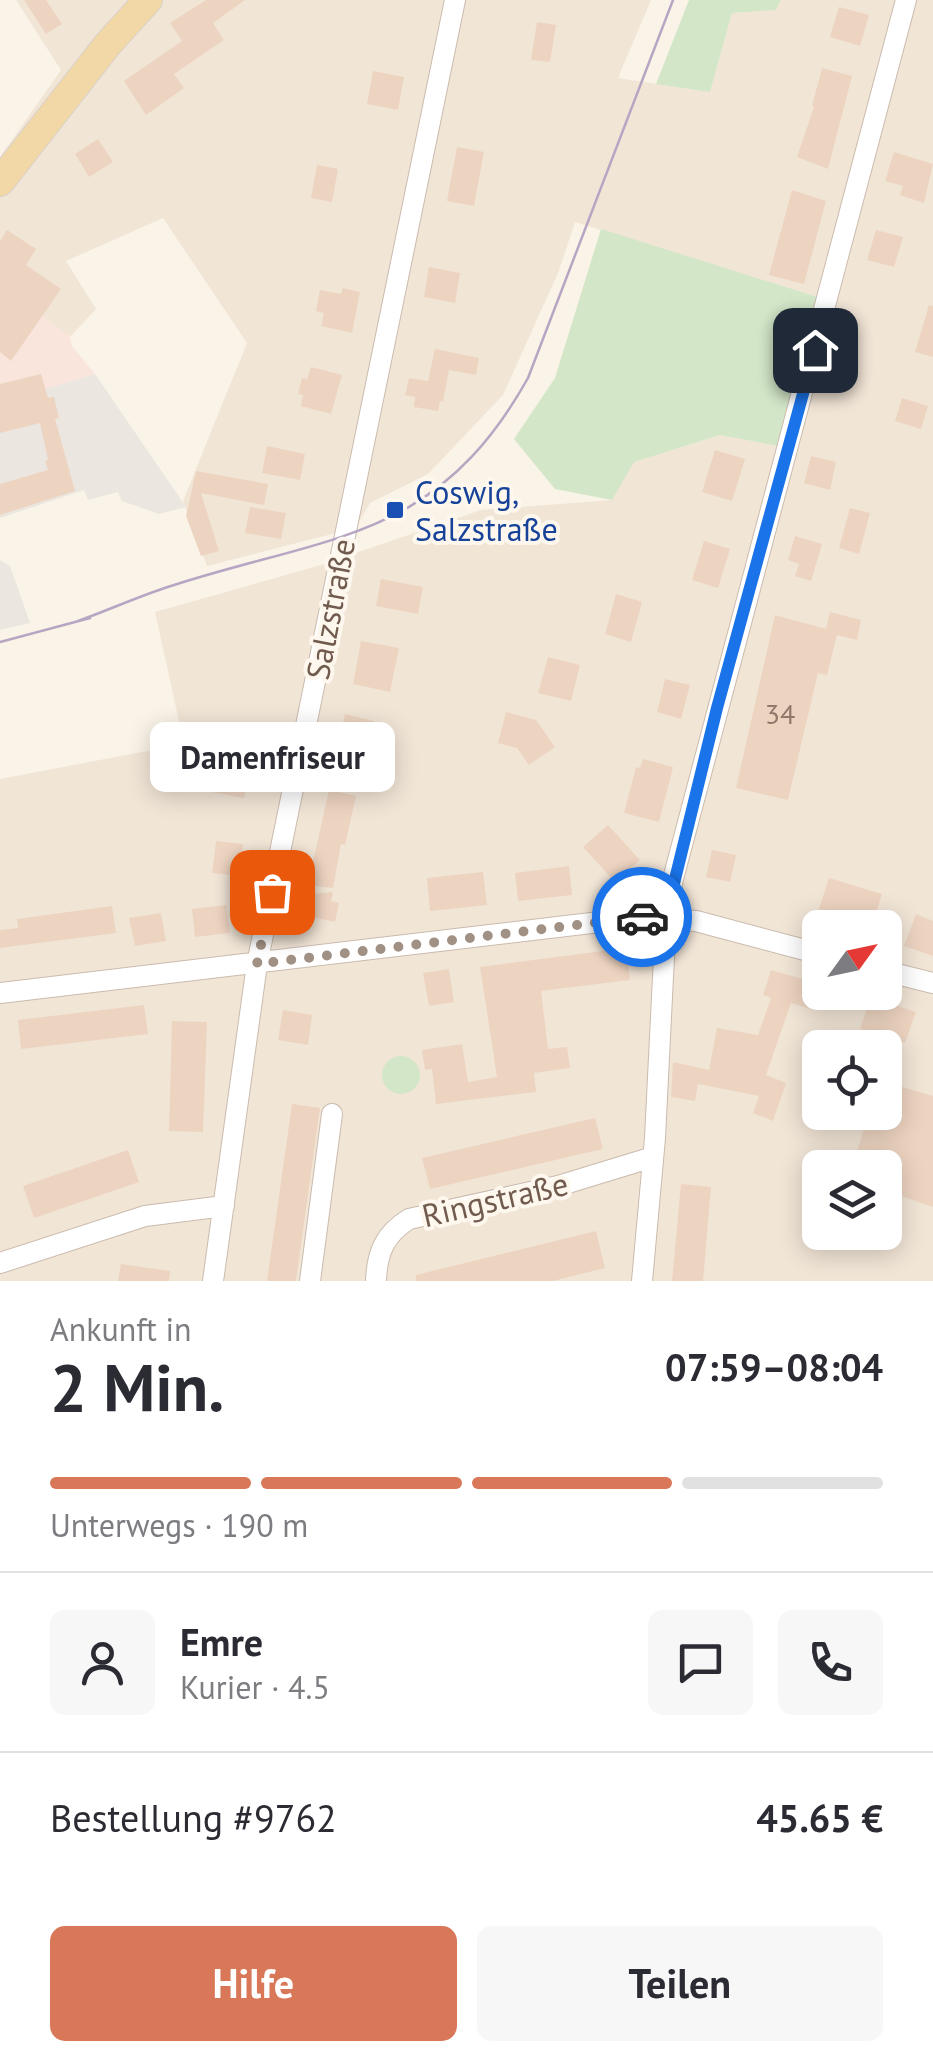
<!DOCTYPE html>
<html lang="de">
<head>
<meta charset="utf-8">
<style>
  body { margin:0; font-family:"PT Sans",sans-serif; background:#f7f7f7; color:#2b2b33; height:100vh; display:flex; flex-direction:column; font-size:38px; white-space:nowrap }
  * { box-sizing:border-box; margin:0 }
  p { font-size:32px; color:#7c7c81 }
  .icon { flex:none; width:55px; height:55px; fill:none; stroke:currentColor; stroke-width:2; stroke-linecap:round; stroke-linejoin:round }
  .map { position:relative; height:1281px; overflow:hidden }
  .details { display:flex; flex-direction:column; background:#fff; flex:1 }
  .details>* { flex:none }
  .needle { width:65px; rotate:57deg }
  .fabs { position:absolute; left:802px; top:910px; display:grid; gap:20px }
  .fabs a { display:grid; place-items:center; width:100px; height:100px; border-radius:15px; background:#fff; box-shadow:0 5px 25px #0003; font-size:50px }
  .pin { position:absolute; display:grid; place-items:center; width:85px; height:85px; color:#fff; margin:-42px; border-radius:20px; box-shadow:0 5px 15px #0006 }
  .courier { position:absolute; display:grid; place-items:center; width:100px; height:100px; margin:-50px; border:8px solid #1a73e8; border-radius:50%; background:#fff; color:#222; box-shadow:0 2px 12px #0007 }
  .bubble { position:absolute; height:70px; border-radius:15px; background:#fff; box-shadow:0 5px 25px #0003; font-size:32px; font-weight:700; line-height:70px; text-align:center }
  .head em { font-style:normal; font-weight:700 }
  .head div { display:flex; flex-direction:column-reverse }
  .head { display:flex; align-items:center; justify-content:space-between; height:170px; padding:0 50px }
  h1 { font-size:65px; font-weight:700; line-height:75px }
  .bar { display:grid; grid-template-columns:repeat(4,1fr); gap:15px 10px; align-content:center; height:120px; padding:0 50px }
  .bar i { height:12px; border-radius:8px; background:#e1e1e2 }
  .bar .selected { background:#d87858 }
  .bar p { grid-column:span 4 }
  .line { display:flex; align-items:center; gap:25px; padding:0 50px; border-top:2px solid #e1e1e2 }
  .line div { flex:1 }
  .round { display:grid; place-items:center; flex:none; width:105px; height:105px; border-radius:15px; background:#f7f7f7 }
  .cta { display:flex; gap:20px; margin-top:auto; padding:20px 50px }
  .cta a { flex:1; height:115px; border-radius:15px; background:#d87858; color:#fff; font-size:40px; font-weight:700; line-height:115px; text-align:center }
  .cta a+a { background:#f7f7f7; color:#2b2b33 }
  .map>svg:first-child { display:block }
  .residential { fill:#f1e5d6; fill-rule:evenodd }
  .commercial { fill:#f9e5dc }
  .industrial { fill:#ebe6e0 }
  .green { fill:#d3e6c7 }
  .building { fill:#edd4c1 }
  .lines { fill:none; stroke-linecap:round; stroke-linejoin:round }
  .minor-casing { stroke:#cbbbae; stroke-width:22 }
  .major-casing { stroke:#d7d1cd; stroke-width:30 }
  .minor { stroke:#fff; stroke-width:20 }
  .major { stroke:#f2d8a6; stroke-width:28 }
  .tram { stroke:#b6a6c3; stroke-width:2.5 }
  .done { stroke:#a19084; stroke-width:10; stroke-dasharray:0 18 }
  .route { stroke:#1a73e8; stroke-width:12 }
  .transit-dot { fill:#1a4fb4; stroke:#fdf7ed; stroke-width:4 }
  .labels { text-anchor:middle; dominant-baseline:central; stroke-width:8; stroke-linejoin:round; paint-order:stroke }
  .number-label { font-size:28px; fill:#90796b }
  .transit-label { font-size:32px; fill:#164399; stroke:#fdf7ed; text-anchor:start }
  .street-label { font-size:32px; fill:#715b4e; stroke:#fdf7ed }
</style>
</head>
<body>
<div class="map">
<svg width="933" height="1281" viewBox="0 0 933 1281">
  <rect width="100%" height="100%" fill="#faf3e7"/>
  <!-- residential -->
  <path class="residential" d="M16,0H651L618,78L710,92L732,13L776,10L781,0H933V1281H0V779L184,744L155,612L321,565L481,510L612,500L633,462L721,435L784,447L827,300L575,222L558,273L503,395L428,474L370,503L359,522L332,534L207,566L183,501L247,343L163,218L66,261L96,309L70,337L0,284V157L61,70ZM820,928H885V992H820ZM820,1048H885V1112H820ZM820,1168H885V1232H820Z"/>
  <!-- commercial -->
  <path class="commercial" d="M0,284L70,337L72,346L95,374L0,403Z"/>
  <!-- industrial -->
  <path class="industrial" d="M95,374L186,507L159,514L122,501L118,492L88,500L84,490L0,518V403Z
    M0,560L10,566L30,623L0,630Z"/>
  <!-- green -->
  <path class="green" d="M689,0H781L776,10L732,13L710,92L656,84Z
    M601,229L827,300L784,447L720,435L634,462L612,500L555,489L514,439L555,378Z
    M382 1075a19 19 0 1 1 38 0a19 19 0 1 1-38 0Z"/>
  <!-- building -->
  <path class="building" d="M24,0H46L62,24L46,34Z
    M206,0H245L213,23L224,40L174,74L184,88L146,115L124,81L182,41L170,23Z
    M839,7L869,15L860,46L830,37Z
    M537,22L556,25L550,62L531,60Z
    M822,68L852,76L828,169L797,157L814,107L812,106Z
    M373,71L404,77L398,110L367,104Z
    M98,139L113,162L89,177L75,154Z
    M457,147L484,152L474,206L447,201Z
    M894,152L933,164L924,203L900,195L903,186L885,181Z
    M317,165L338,169L332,202L311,198Z
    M792,190L826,201L804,284L769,275Z
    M7,230L36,249L26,265L61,289L11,361L0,352V241Z
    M876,230L903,237L894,267L867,260Z
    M429,267L460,273L455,303L424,297Z
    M343,288L360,292L352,333L321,326L324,313L316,311L320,290L341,294Z
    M929,305L933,306V357L915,352Z
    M435,349L479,358L476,375L449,370L443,402L440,401L438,411L414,407L415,397L405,395L409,378L428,381Z
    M311,367L342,375L331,414L301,406L303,395L298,394L302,378L307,379Z
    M41,374L48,398L54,397L59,418L55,419L75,491L0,515V484L48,470L45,461L48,460L40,423L0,433V384Z
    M902,398L928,406L921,429L895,421Z
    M267,446L305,454L300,480L262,473Z
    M715,450L745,459L732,501L702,492Z
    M811,456L836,462L830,490L804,483Z
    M196,471L268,484L264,505L201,493L219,551L201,556L186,516Z
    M250,507L286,513L281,539L245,533Z
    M850,508L870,513L859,554L839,548Z
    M795,536L822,544L811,581L795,576L799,564L788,560Z
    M704,541L730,549L718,588L692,580Z
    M381,579L423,587L418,614L376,606Z
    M616,594L642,602L631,642L605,634Z
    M830,612L861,620L857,640L837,635L827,675L818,673L788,800L736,788L775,615L826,629Z
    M361,641L399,648L390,692L353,684Z
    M548,657L580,665L571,701L538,693Z
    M665,679L690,685L681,719L657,712Z
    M506,712L536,720L555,747L529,765L517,748L498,743Z
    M345,714L374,721L367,751L338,744Z
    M212,756L251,764L244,798L212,792L214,781L206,779Z
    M643,759L673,767L659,822L624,813L636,767L640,768Z
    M329,790L356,796L345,845L341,844L333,888L308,885Z
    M608,825L640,860L615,882L583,847Z
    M216,841L243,844L240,876L212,873Z
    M712,850L736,855L730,882L706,877Z
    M569,866L572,895L518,901L515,873Z
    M483,872L487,905L430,911L427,878Z
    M829,878L882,894L871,928L818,912Z
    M333,892L331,901L339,903L335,922L298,914L302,895Z
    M226,905L230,933L195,937L192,909Z
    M112,906L116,933L0,948V930L18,928L17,919Z
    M161,913L166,941L135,946L129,918Z
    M916,914L933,921V956L904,946Z
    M626,948L630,980L541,991L548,1049L567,1047L570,1068L534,1073L536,1092L436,1104L432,1069L425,1070L422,1050L462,1044L468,1082L497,1077L480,967Z
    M449,969L454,1002L429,1006L423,973Z
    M771,970L820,984L812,1009L791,1003L766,1075L786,1083L773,1121L753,1113L759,1096L698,1084L695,1101L671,1097L673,1062L709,1070L717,1028L758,1035L771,998L763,995Z
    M871,997L916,1012L905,1043L860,1029Z
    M144,1005L148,1034L21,1049L18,1020Z
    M283,1010L312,1015L308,1045L278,1040Z
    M172,1021L207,1022L203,1132L169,1131Z
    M885,1082L933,1096V1207L887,1191L895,1168H852L864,1129L857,1127L861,1112H885Z
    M292,1104L320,1108L296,1281H267Z
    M595,1118L603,1149L430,1189L422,1158Z
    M128,1150L139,1182L34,1218L23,1186Z
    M681,1184L711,1187L703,1281H672Z
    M596,1231L605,1268L553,1281H416V1275Z
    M121,1264L170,1271L169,1281H118Z"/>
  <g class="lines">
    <!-- minor casing -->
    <g class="minor-casing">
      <path id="minor" d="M885,971L933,983
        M0,993L642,917L696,921L820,954
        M0,1263L145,1216L224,1206
        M213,1281L257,964L455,0
        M310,1281L332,1114
        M376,1281C377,1252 385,1234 409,1219L558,1186L653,1157
        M642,1281L655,1138L666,916L673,879L906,0"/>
    </g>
    <!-- major casing -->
    <g class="major-casing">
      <path id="major" d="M0,182L108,44L148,0"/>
    </g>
    <!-- minor -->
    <use href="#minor" class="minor"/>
    <!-- major -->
    <use href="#major" class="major"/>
    <!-- tram -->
    <path class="tram" d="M78,621C109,610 139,596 171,586C331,534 436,542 528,378L673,0
      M0,642L90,618"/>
  </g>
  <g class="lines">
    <!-- done -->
    <path class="done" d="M272,892L257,964L642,917"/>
    <!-- route -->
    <path class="route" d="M642,917L666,916L717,708L815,350"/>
  </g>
  <!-- markers -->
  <rect class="transit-dot" x="385" y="500" width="20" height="20" rx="5"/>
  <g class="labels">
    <!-- number labels -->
    <g class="number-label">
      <text x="780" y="713">34</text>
    </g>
    <!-- transit labels -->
    <g class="transit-label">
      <text x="415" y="492">Coswig,<tspan x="415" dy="37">Salzstraße</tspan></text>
    </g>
    <!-- street labels -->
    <g class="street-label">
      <text transform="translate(330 609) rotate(-79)">Salzstraße</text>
      <text transform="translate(495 1199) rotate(-13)">Ringstraße</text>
    </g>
  </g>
</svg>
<div class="fabs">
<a><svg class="needle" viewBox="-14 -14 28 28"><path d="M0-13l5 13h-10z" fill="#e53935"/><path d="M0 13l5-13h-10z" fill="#7c7c81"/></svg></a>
<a><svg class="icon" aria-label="locate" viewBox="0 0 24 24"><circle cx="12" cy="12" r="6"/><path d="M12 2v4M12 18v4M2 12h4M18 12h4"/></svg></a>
<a><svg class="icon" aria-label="layers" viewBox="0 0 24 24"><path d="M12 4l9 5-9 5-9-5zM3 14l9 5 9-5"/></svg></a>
</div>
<div class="pin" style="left:272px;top:892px;background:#ea580c"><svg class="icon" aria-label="bag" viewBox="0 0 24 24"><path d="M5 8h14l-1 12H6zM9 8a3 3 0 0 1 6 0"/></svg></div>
<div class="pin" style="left:815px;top:350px;background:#1f2937"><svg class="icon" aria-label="home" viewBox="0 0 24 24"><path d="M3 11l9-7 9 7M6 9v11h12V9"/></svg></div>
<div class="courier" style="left:642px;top:917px"><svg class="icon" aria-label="car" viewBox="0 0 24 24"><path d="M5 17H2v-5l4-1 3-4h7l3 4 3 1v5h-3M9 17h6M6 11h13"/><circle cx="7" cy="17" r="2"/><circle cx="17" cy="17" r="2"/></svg></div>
<div class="bubble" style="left:150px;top:722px;width:245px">Damenfriseur</div>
</div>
<section class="details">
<div class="head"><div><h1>2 Min.</h1><p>Ankunft in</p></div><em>07:59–08:04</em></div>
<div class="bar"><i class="selected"></i><i class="selected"></i><i class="selected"></i><i></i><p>Unterwegs · 190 m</p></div>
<div class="line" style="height:180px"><a class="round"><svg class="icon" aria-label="person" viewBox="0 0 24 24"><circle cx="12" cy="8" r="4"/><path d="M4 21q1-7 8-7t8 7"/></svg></a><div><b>Emre</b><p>Kurier · 4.5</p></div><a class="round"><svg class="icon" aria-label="chat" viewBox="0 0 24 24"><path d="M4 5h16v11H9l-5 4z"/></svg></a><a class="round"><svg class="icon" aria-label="phone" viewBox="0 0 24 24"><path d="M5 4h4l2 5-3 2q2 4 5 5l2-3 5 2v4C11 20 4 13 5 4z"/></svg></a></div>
<div class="line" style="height:130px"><div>Bestellung #9762</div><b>45.65 €</b></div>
<div class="cta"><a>Hilfe</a><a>Teilen</a></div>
</section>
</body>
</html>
